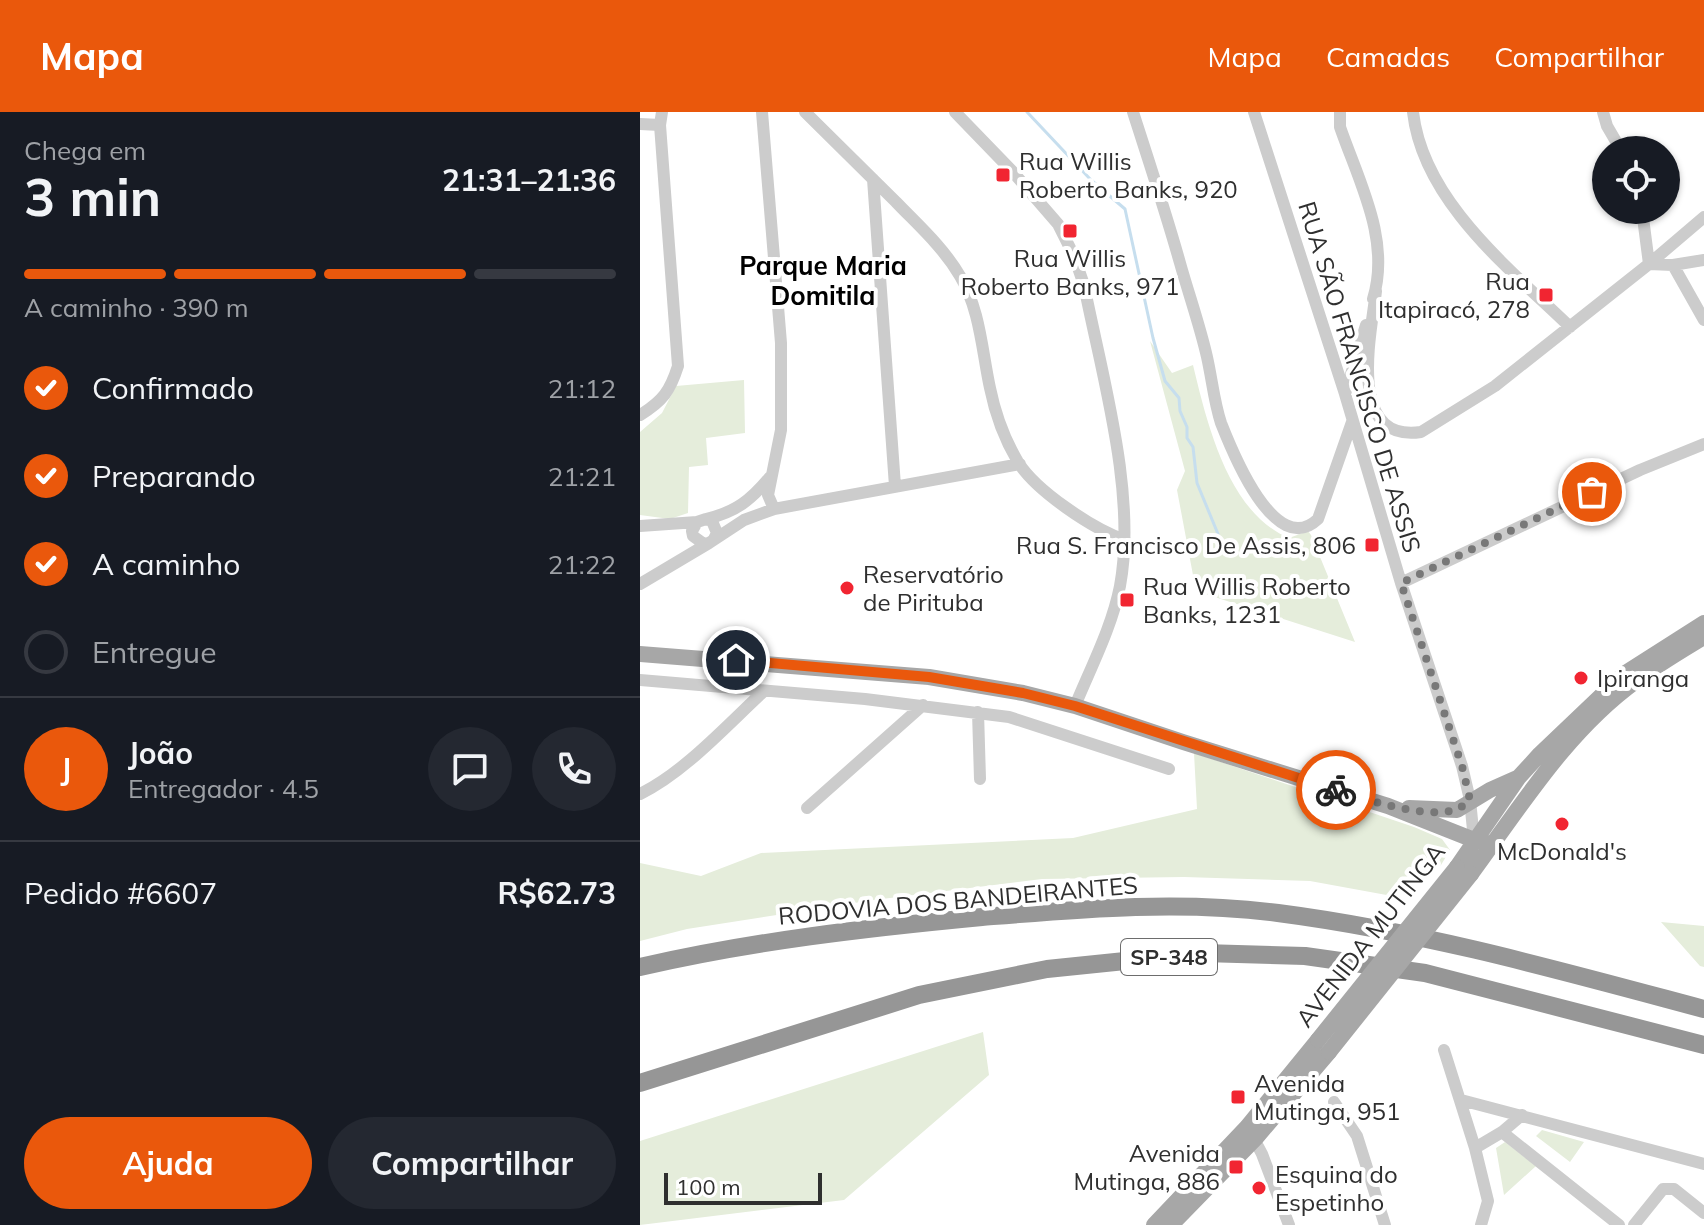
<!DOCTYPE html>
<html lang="pt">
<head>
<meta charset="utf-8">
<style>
  body { margin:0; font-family:Mulish,sans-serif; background:#242831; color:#f1f3f6; height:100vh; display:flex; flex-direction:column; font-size:30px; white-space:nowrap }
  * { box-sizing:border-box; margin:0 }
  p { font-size:26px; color:#9ea1a6 }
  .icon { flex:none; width:44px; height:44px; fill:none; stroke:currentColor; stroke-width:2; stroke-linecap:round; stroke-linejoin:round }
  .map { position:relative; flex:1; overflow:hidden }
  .drawer { display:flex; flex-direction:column; background:#171b24; width:640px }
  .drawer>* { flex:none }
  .controls { position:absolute; left:952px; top:24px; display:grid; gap:16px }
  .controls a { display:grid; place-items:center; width:88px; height:88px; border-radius:50%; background:#171b24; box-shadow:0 2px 6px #0004; font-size:40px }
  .scale { position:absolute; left:24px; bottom:20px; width:158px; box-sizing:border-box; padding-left:8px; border:4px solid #2f2f2f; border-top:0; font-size:22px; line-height:28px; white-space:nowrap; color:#2f2f2f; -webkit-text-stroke:6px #fff; paint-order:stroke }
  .pin { position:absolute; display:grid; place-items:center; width:68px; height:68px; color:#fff; margin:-34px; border:4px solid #fff; border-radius:50%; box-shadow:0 2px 8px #0007 }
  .courier { position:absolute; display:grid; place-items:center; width:80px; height:80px; margin:-40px; border:6px solid #ea580c; border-radius:50%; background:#fff; color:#222; box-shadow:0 2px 10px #0007 }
  .headline em { font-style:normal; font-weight:700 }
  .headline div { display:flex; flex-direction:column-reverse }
  .headline { display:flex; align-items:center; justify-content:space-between; height:136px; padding:0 24px }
  h1 { font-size:52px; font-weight:700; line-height:60px }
  .bar { display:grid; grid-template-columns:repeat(4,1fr); gap:12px 8px; align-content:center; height:96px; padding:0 24px }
  .bar i { height:10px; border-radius:6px; background:#363941 }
  .bar .active { background:#ea580c }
  .bar p { grid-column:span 4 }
  .line { display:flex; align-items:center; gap:20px; padding:0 24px; border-top:2px solid #363941 }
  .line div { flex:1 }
  .round { display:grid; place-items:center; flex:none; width:84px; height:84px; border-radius:42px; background:#242831 }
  ol { padding:0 24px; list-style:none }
  li { display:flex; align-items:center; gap:24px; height:88px }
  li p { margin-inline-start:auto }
  li .icon { padding:8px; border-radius:50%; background:#ea580c; color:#fff; stroke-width:4 }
  li:last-child { color:#9ea1a6 }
  li i { width:44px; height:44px; border:4px solid #363941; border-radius:50% }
  .primary-button { display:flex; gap:16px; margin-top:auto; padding:16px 24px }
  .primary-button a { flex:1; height:92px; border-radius:48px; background:#ea580c; color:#fff; font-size:32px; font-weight:700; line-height:92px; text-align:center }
  .primary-button a+a { background:#242831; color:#f1f3f6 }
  header { display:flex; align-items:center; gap:48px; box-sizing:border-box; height:112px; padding:0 40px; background:#ea580c; color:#fff }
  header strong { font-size:38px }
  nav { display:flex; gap:44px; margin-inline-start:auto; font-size:28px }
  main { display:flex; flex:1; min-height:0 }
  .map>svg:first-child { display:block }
  .green { fill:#e5eddb }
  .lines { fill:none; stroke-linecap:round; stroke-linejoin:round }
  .stream { stroke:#c6deee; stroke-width:3 }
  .minor { stroke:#ccc; stroke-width:12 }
  .major { stroke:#a7a7a7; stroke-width:16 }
  .highway { stroke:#969696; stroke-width:18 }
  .major-bridge { stroke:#a7a7a7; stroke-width:16 }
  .done { stroke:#787878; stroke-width:8; stroke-dasharray:0 14.4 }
  .route { stroke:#ea580c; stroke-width:10 }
  .poi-dot { fill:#f12531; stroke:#fff; stroke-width:3 }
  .labels { text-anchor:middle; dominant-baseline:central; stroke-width:8; stroke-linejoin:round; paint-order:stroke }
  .shield { fill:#fff; stroke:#6d6d6d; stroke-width:2 }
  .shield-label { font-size:22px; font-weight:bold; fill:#2f2f2f }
  .poi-label { font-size:24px; fill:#2f2f2f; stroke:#fff; text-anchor:start }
  .street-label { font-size:24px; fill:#2f2f2f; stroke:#fff }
  .neighbourhood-label { font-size:26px; font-weight:bold; fill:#000; stroke:#fff }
</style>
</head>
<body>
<header>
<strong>Mapa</strong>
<nav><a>Mapa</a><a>Camadas</a><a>Compartilhar</a></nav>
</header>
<main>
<section class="drawer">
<div class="headline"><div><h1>3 min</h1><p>Chega em</p></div><em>21:31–21:36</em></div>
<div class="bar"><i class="active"></i><i class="active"></i><i class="active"></i><i></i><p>A caminho · 390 m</p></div>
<ol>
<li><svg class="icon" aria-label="check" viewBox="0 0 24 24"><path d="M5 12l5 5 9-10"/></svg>Confirmado<p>21:12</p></li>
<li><svg class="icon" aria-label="check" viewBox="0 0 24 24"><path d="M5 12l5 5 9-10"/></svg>Preparando<p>21:21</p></li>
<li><svg class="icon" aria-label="check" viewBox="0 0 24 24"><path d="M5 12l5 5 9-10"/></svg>A caminho<p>21:22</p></li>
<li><i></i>Entregue</li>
</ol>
<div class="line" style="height:144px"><b class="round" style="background:#ea580c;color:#fff">J</b><div><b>João</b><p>Entregador · 4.5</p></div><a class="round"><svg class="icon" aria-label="chat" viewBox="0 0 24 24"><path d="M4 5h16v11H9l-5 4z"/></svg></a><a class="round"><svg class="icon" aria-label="phone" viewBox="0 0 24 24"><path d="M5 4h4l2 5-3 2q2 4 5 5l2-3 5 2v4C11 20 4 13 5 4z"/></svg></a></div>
<div class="line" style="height:104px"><div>Pedido #6607</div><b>R$62.73</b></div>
<div class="primary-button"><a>Ajuda</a><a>Compartilhar</a></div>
</section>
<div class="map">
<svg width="1064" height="1113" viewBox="0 0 1064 1113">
  <rect width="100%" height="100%" fill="#fff"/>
  <!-- green -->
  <path class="green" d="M510,229L532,261L553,253C567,311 588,401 649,426L668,419L671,423L715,530L556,479L537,378L545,359Z
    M104,268L105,321L66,326L68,353L49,355L48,401L30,407L0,403V320L22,301L36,274Z
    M554,641L774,715L802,727L810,738L801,753L752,784L670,769L544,765L402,767L234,788L47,817L0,829V751L61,764L121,741L433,726L557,697Z
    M1021,810L1064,814V855L1060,854Z
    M343,920L349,963L204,1088L0,1113V1029Z
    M902,1018L944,1030L930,1050L896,1024Z
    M865,1030L896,1054L864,1083L856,1036Z"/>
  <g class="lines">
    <!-- stream -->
    <path class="stream" d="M387,0L451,68L485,97L513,226L525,269L539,286L540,299L547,315V326L553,335L557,371L578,422"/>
    <!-- minor -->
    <path class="minor" d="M122,0L141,231V318L128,383L134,397
      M165,0C195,30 226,60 256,90C279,114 303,135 320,164C340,197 342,239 350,276C355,301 365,328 378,350C396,379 453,417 485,428
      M315,0L372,59L418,112L434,144L444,173C462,264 497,382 480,474C472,515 451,555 435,594
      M493,0C509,50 526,101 540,151C549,183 560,214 567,245C572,267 574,290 581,311C592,339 635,448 678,407L712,310
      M614,0L705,282L761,471L822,654L830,688L834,728
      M700,0V15C719,70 751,128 733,187
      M773,0C783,89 870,157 930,215
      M963,0L967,14L981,38
      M0,12L20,13
      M233,67L255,374
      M1002,98L1009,152L1033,153L1064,148
      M1033,153L1064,208
      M736,179C731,222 706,331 781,320L855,274L1009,152L1064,105
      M705,282L726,213
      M0,303C23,289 30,279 38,254L20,13L22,0
      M66,407C96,400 111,388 130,365
      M0,414L57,410
      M74,427L77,421L72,409L66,407L57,410L52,419L53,424L64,432L69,431L104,408L134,397L380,352
      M761,471L1000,358L1064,332
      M0,472L69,431
      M0,568L225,587L369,605L529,657
      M338,600L340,667
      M0,682C45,660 87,613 124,579
      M167,696L283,593
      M804,938L835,1036L848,1089L841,1113
      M821,988L1064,1052
      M694,990L717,1024L745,1113
      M862,1020L979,1113
      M612,1023L622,1042L649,1113
      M835,1036L862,1020L882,1003
      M994,1113L1023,1077H1034L1064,1101"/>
    <!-- major -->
    <path class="major" d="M0,542L289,565L383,581L435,594L543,630L748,694L834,728L852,732
      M769,696L817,698L850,678L877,666
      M817,755L879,665L900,642L984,562L1064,511
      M831,762C881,694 927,619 996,569C1017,553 1041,539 1064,525
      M514,1113L607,1015L678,928
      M531,1113L615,1027L689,940"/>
    <!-- highway -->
    <path class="highway" d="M0,855C113,829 226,816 342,805C440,797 540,788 638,801C784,820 922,859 1064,897
      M0,971L279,883L407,857L563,841L665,844L785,861L1064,933"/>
    <!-- major-bridge -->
    <path class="major-bridge" d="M678,928L817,755
      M689,940L831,762"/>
  </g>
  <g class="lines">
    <!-- done -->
    <path class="done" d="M696,678C724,687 786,707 814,698C820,697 825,692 830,688L822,654L761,471L952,380"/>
    <!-- route -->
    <path class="route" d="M96,548L289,565L383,581L435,594L696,678"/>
  </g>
  <!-- markers -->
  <g class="poi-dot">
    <rect x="355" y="55" width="16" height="16" rx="4"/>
    <rect x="422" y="111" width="16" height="16" rx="4"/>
    <rect x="898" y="175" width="16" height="16" rx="4"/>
    <rect x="724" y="425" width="16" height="16" rx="4"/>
    <circle cx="207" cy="476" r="8"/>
    <rect x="479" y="480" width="16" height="16" rx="4"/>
    <circle cx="941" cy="566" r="8"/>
    <circle cx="922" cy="712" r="8"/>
    <rect x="590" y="977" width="16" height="16" rx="4"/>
    <rect x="588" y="1047" width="16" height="16" rx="4"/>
    <circle cx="619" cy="1076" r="8"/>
  </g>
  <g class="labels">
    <!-- shield labels -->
    <rect class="shield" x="481" y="827" width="96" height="36" rx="6"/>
    <g class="shield-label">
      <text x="529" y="845">SP-348</text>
    </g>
    <!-- poi labels -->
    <g class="poi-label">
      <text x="379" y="49">Rua Willis<tspan x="379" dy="28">Roberto Banks, 920</tspan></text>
      <text x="430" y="146" text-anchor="middle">Rua Willis<tspan x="430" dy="28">Roberto Banks, 971</tspan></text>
      <text x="890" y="169" text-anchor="end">Rua<tspan x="890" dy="28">Itapiracó, 278</tspan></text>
      <text x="716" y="433" text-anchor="end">Rua S. Francisco De Assis, 806</text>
      <text x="223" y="462">Reservatório<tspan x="223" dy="28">de Pirituba</tspan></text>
      <text x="503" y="474">Rua Willis Roberto<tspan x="503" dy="28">Banks, 1231</tspan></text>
      <text x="957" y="566">Ipiranga</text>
      <text x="922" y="739" text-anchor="middle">McDonald's</text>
      <text x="614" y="971">Avenida<tspan x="614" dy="28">Mutinga, 951</tspan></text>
      <text x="580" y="1041" text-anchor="end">Avenida<tspan x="580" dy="28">Mutinga, 886</tspan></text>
      <text x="635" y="1062">Esquina do<tspan x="635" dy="28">Espetinho</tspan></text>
    </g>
    <!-- street labels -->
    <g class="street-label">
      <text transform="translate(720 265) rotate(73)">RUA SÃO FRANCISCO DE ASSIS</text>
      <text transform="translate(318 788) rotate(-5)">RODOVIA DOS BANDEIRANTES</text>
      <text transform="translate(730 823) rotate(-52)">AVENIDA MUTINGA</text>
    </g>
    <!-- neighbourhood labels -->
    <g class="neighbourhood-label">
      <text x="183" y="153">Parque Maria<tspan x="183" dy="30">Domitila</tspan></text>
    </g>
  </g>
</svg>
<div class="controls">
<a><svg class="icon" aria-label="locate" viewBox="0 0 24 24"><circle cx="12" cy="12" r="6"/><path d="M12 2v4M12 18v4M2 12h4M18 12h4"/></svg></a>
</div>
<div class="scale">100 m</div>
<div class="pin" style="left:952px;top:380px;background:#ea580c"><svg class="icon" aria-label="bag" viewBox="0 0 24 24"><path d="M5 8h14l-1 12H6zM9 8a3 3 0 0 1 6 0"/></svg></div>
<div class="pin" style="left:96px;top:548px;background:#1f2937"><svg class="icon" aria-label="home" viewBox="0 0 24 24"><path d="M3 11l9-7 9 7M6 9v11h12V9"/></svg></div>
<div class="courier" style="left:696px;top:678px"><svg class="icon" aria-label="bike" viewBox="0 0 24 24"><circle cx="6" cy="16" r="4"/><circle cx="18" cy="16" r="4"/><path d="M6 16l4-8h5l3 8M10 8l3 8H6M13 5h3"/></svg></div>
</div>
</main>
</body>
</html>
